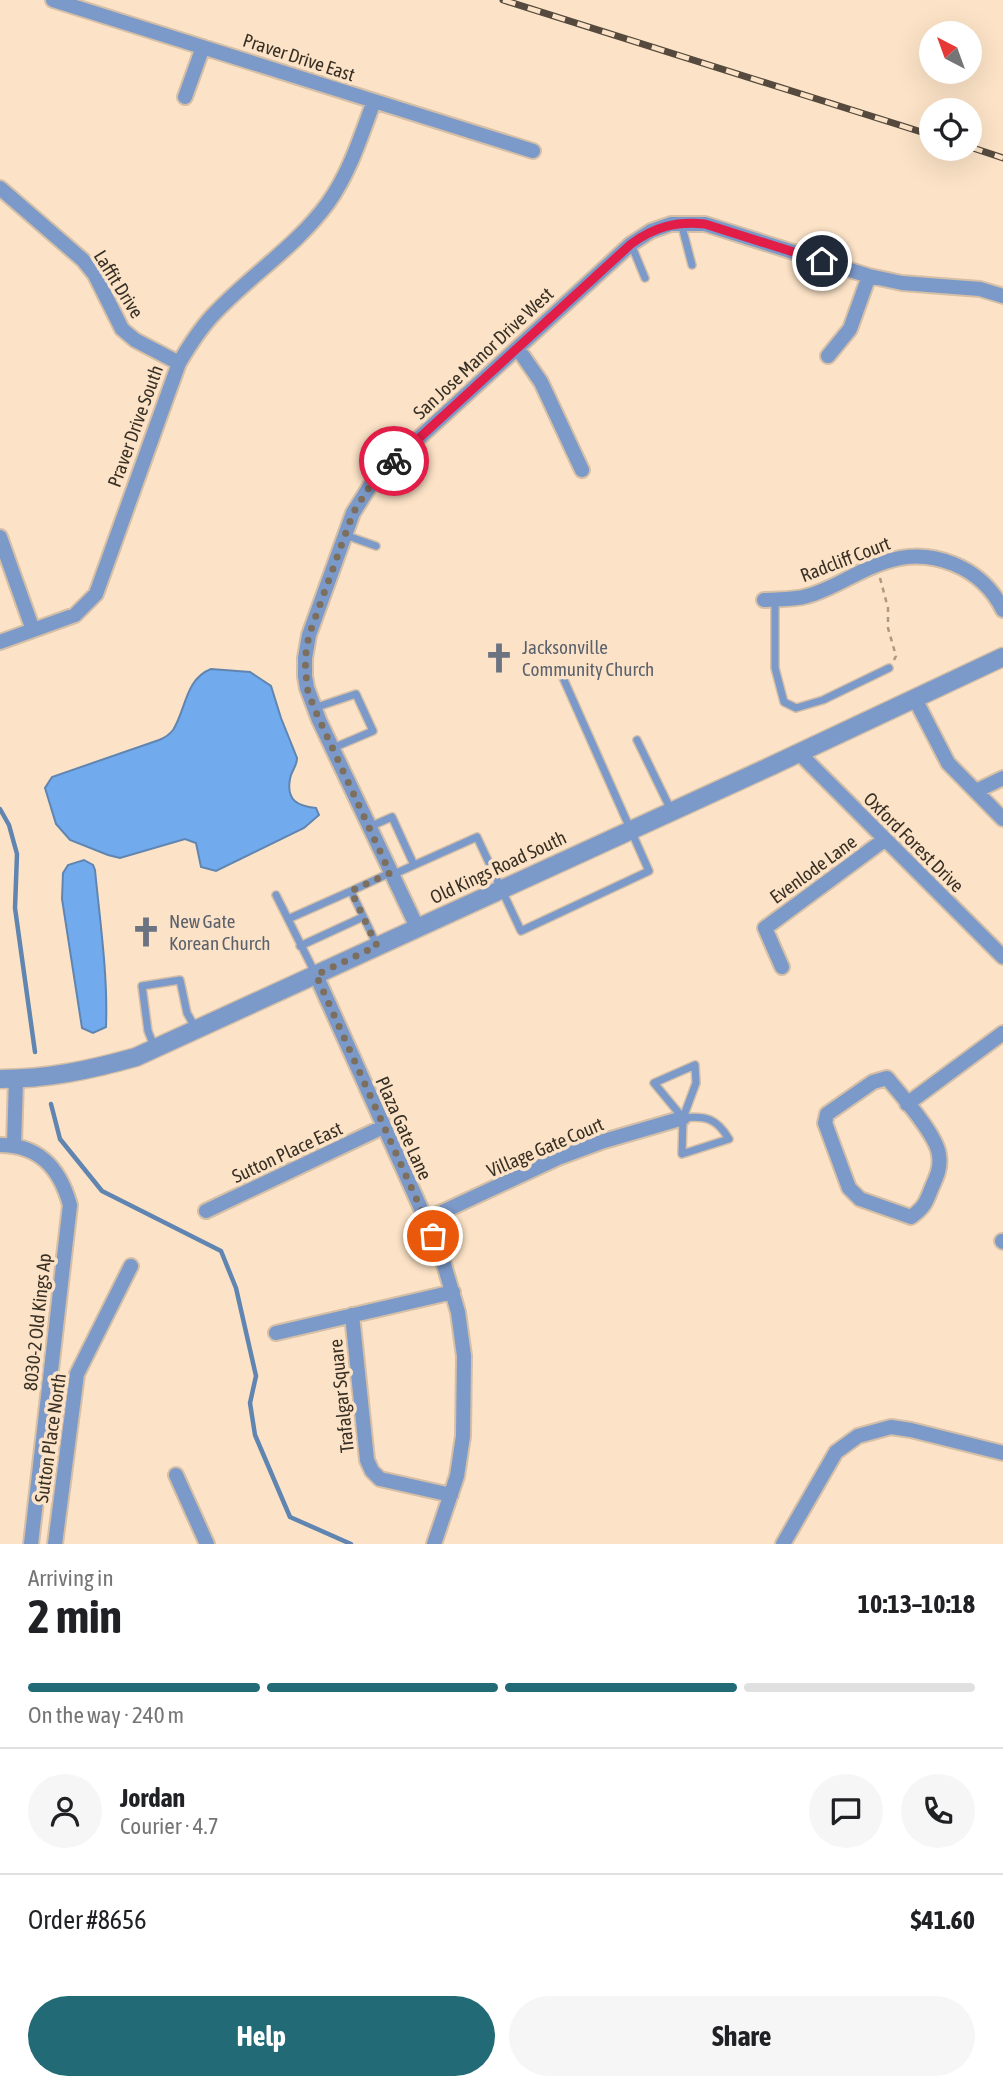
<!DOCTYPE html>
<html lang="en">
<head>
<meta charset="utf-8">
<style>
  body { margin:0; font-family:"Asap Condensed",sans-serif; background:#f6f6f6; color:#202124; height:100vh; display:flex; flex-direction:column; font-size:26px; white-space:nowrap }
  * { box-sizing:border-box; margin:0 }
  p { font-size:23px; color:#757577 }
  .icon { flex:none; width:38px; height:38px; fill:none; stroke:currentColor; stroke-width:2; stroke-linecap:round; stroke-linejoin:round }
  .map { position:relative; height:1544px; overflow:hidden }
  .sheet { display:flex; flex-direction:column; background:#fff; flex:1 }
  .sheet>* { flex:none }
  .needle { width:46px; rotate:319deg }
  .controls { position:absolute; left:919px; top:21px; display:grid; gap:14px }
  .controls a { display:grid; place-items:center; width:63px; height:63px; border-radius:50%; background:#fff; box-shadow:0 7px 28px #0002; font-size:35px }
  .pin { position:absolute; display:grid; place-items:center; width:60px; height:60px; color:#fff; margin:-30px; border:4px solid #fff; border-radius:50%; box-shadow:0 2px 7px #0007 }
  .courier { position:absolute; display:grid; place-items:center; width:70px; height:70px; margin:-35px; border:5px solid #e11d48; border-radius:50%; background:#fff; color:#222; box-shadow:0 2px 9px #0007 }
  .summary em { font-style:normal; font-weight:700 }
  .summary div { display:flex; flex-direction:column-reverse }
  .summary { display:flex; align-items:center; justify-content:space-between; height:119px; padding:0 28px }
  h1 { font-size:46px; font-weight:700; line-height:52px }
  .bar { display:grid; grid-template-columns:repeat(4,1fr); gap:10px 7px; align-content:center; height:84px; padding:0 28px }
  .bar i { height:9px; border-radius:5px; background:#e0e0e0 }
  .bar .current { background:#216a76 }
  .bar p { grid-column:span 4 }
  .line { display:flex; align-items:center; gap:18px; padding:0 28px; border-top:2px solid #e0e0e0 }
  .line div { flex:1 }
  .round { display:grid; place-items:center; flex:none; width:74px; height:74px; border-radius:37px; background:#f6f6f6 }
  .cta { display:flex; gap:14px; margin-top:auto; padding:14px 28px }
  .cta a { flex:1; height:80px; border-radius:42px; background:#216a76; color:#fff; font-size:28px; font-weight:700; line-height:80px; text-align:center }
  .cta a+a { background:#f6f6f6; color:#202124 }
  .map>svg:first-child { display:block }
  .water { fill:#71aaed; stroke:#6085b1; stroke-width:2 }
  .lines { fill:none; stroke-linecap:round; stroke-linejoin:round }
  .stream { stroke:#6085b1; stroke-width:4.5 }
  .service-casing { stroke:#d5bfa7; stroke-width:10 }
  .minor-casing { stroke:#d5bfa7; stroke-width:18 }
  .tertiary-casing { stroke:#d5bfa7; stroke-width:21 }
  .path { stroke:#ab9984; stroke-width:2.5; stroke-dasharray:5 5; stroke-linecap:butt }
  .service { stroke:#7b99c9; stroke-width:7 }
  .minor { stroke:#7b99c9; stroke-width:14 }
  .tertiary { stroke:#7b99c9; stroke-width:18 }
  .rail-casing { stroke:#554a3d; stroke-width:7 }
  .rail { stroke:#fce3c7; stroke-width:4.5; stroke-dasharray:13; stroke-linecap:butt }
  .done { stroke:#7d6f5e; stroke-width:7; stroke-dasharray:0 12.6 }
  .route { stroke:#e11d48; stroke-width:9 }
  .labels { text-anchor:middle; dominant-baseline:central; stroke-width:7; stroke-linejoin:round; paint-order:stroke }
  .street-label { font-size:19px; fill:#393025; stroke:#fce3c7 }
  .worship-label { font-size:19px; fill:#5b616d; stroke:#fce3c7; text-anchor:start }
</style>
</head>
<body>
<div class="map">
<svg width="1003" height="1544" viewBox="0 0 1003 1544">
  <rect width="100%" height="100%" fill="#fce3c7"/>
  <!-- water -->
  <path class="water" d="M211,669L250,672L271,686L281,718L297,758C297,767 291,771 290,779C286,801 298,806 316,808L319,815L304,828L216,871L201,867L196,843L185,839L120,858L108,855L70,840L56,824L45,788L52,777L159,740C164,738 170,734 173,730C186,710 185,679 211,669Z
    M84,860L93,865L95,870C100,922 108,975 106,1027L93,1033L82,1028L62,899L63,873L68,865Z"/>
  <g class="lines">
    <!-- stream -->
    <path class="stream" d="M0,809L9,825L17,854L15,908L35,1052
      M51,1104L60,1139L102,1191L221,1251L236,1288L256,1376L250,1403L255,1435L290,1517L351,1544"/>
    <!-- service casing -->
    <g class="service-casing">
      <path id="service" d="M681,223L692,265
        M631,244L645,278
        M345,535L376,546
        M775,600V668L784,702L796,708L823,700L889,668
        M314,708L356,694L373,731L333,748
        M637,740L671,810
        M369,827L392,817L414,865
        M392,875L477,837L521,931L649,871L560,671
        M276,895L288,919
        M377,945L351,891L390,873
        M300,946L363,917
        M316,975L288,919L351,891
        M154,1046L148,1031L142,986L180,980L187,1013L196,1029
        M683,1118L654,1083L695,1065L696,1083L683,1118L682,1154L729,1139C717,1119 706,1115 683,1118"/>
    </g>
    <!-- minor casing -->
    <g class="minor-casing">
      <path id="minor" d="M53,0L533,151
        M185,97L203,47
        M0,188L83,260L95,275L122,329L135,340L179,363
        M518,349L541,382L582,470
        M828,356L850,329L869,276
        M0,537L33,630
        M764,600C778,599 794,600 807,596C834,589 858,570 885,562C931,546 982,567 1003,610
        M0,642L75,615L96,594L179,363C189,346 199,330 213,315C249,276 296,247 328,203C350,172 361,136 374,101
        M915,699L948,763L1003,819
        M799,753L1003,957
        M976,791L1003,778
        M417,927L319,720L307,688L305,676V658L309,635L353,513L370,486L385,469L631,244L651,231L671,224H705L869,276L902,283L980,289L1003,296
        M782,967L765,928L884,840
        M316,975L440,1251L458,1312L464,1356L463,1436L457,1476L434,1544
        M887,1078C901,1095 937,1135 939,1155C941,1167 937,1176 932,1187C926,1202 925,1207 911,1217L860,1199L849,1188L825,1123L827,1114L873,1082Z
        M907,1104L1003,1033
        M0,1145C40,1145 60,1169 70,1205L31,1544
        M14,1145L16,1079
        M206,1211L383,1127
        M425,1220L558,1158L604,1141L683,1118
        M1002,1241L1003,1242
        M352,1315L367,1460L372,1471L380,1479L451,1495
        M276,1333L453,1292
        M176,1475L207,1544
        M55,1544L77,1374L131,1266
        M783,1544L836,1452L858,1436L891,1427L911,1430L1003,1453"/>
    </g>
    <!-- tertiary casing -->
    <g class="tertiary-casing">
      <path id="tertiary" d="M0,1079C47,1079 90,1070 136,1057L769,767L1003,657"/>
    </g>
    <!-- path -->
    <path class="path" d="M880,578L888,608V628L896,656L894,660"/>
    <!-- service -->
    <use href="#service" class="service"/>
    <!-- minor -->
    <use href="#minor" class="minor"/>
    <!-- tertiary -->
    <use href="#tertiary" class="tertiary"/>
    <!-- rail casing -->
    <g class="rail-casing">
      <path id="rail" d="M503,0L931,135
        M970,147L1003,158"/>
    </g>
    <!-- rail -->
    <use href="#rail" class="rail"/>
  </g>
  <g class="lines">
    <!-- done -->
    <path class="done" d="M394,461L370,486L353,513L309,635L305,659L307,688L314,708L390,873L351,891L377,946L316,975L433,1236"/>
    <!-- route -->
    <path class="route" d="M394,461L631,244C654,227 676,221 705,224L822,261"/>
  </g>
  <!-- icons -->
  <defs>
    <g id="church-bare" transform="scale(2.415)"><path d="M-1.2-6h2.4v3.5h3.3v2.4h-3.3V6h-2.4V-.1h-3.3v-2.4h3.3Z" fill="#6b7280" stroke="#fce3c7" stroke-width="2.5" paint-order="stroke"/></g>
  </defs>
  <g fill-rule="evenodd">
    <use href="#church-bare" x="499" y="658"/>
    <use href="#church-bare" x="146" y="932"/>
  </g>
  <g class="labels">
    <!-- street labels -->
    <g class="street-label">
      <text transform="translate(299 57) rotate(18)">Praver Drive East</text>
      <text transform="translate(119 284) rotate(58)">Laffit Drive</text>
      <text transform="translate(483 353) rotate(-43)">San Jose Manor Drive West</text>
      <text transform="translate(135 426) rotate(-70)">Praver Drive South</text>
      <text transform="translate(845 559) rotate(-21)">Radcliff Court</text>
      <text transform="translate(914 842) rotate(45)">Oxford Forest Drive</text>
      <text transform="translate(498 867) rotate(-25)">Old Kings Road South</text>
      <text transform="translate(813 869) rotate(-36)">Evenlode Lane</text>
      <text transform="translate(404 1128) rotate(66)">Plaza Gate Lane</text>
      <text transform="translate(545 1147) rotate(-23)">Village Gate Court</text>
      <text transform="translate(287 1152) rotate(-25)">Sutton Place East</text>
      <text transform="translate(37 1322) rotate(-84)">8030-2 Old Kings Ap</text>
      <text transform="translate(341 1396) rotate(-96)">Trafalgar Square</text>
      <text transform="translate(50 1438) rotate(-82)">Sutton Place North</text>
    </g>
    <!-- worship labels -->
    <g class="worship-label">
      <text x="522" y="647">Jacksonville<tspan x="522" dy="22">Community Church</tspan></text>
      <text x="169" y="921">New Gate<tspan x="169" dy="22">Korean Church</tspan></text>
    </g>
  </g>
</svg>
<div class="controls">
<a><svg class="needle" viewBox="-14 -14 28 28"><path d="M0-13l5 13h-10z" fill="#e53935"/><path d="M0 13l5-13h-10z" fill="#757577"/></svg></a>
<a><svg class="icon" aria-label="locate" viewBox="0 0 24 24"><circle cx="12" cy="12" r="6"/><path d="M12 2v4M12 18v4M2 12h4M18 12h4"/></svg></a>
</div>
<div class="pin" style="left:433px;top:1236px;background:#ea580c"><svg class="icon" aria-label="bag" viewBox="0 0 24 24"><path d="M5 8h14l-1 12H6zM9 8a3 3 0 0 1 6 0"/></svg></div>
<div class="pin" style="left:822px;top:261px;background:#1f2937"><svg class="icon" aria-label="home" viewBox="0 0 24 24"><path d="M3 11l9-7 9 7M6 9v11h12V9"/></svg></div>
<div class="courier" style="left:394px;top:461px"><svg class="icon" aria-label="bike" viewBox="0 0 24 24"><circle cx="6" cy="16" r="4"/><circle cx="18" cy="16" r="4"/><path d="M6 16l4-8h5l3 8M10 8l3 8H6M13 5h3"/></svg></div>
</div>
<section class="sheet">
<div class="summary"><div><h1>2 min</h1><p>Arriving in</p></div><em>10:13–10:18</em></div>
<div class="bar"><i class="current"></i><i class="current"></i><i class="current"></i><i></i><p>On the way · 240 m</p></div>
<div class="line" style="height:126px"><a class="round"><svg class="icon" aria-label="person" viewBox="0 0 24 24"><circle cx="12" cy="8" r="4"/><path d="M4 21q1-7 8-7t8 7"/></svg></a><div><b>Jordan</b><p>Courier · 4.7</p></div><a class="round"><svg class="icon" aria-label="chat" viewBox="0 0 24 24"><path d="M4 5h16v11H9l-5 4z"/></svg></a><a class="round"><svg class="icon" aria-label="phone" viewBox="0 0 24 24"><path d="M5 4h4l2 5-3 2q2 4 5 5l2-3 5 2v4C11 20 4 13 5 4z"/></svg></a></div>
<div class="line" style="height:91px"><div>Order #8656</div><b>$41.60</b></div>
<div class="cta"><a>Help</a><a>Share</a></div>
</section>
</body>
</html>
